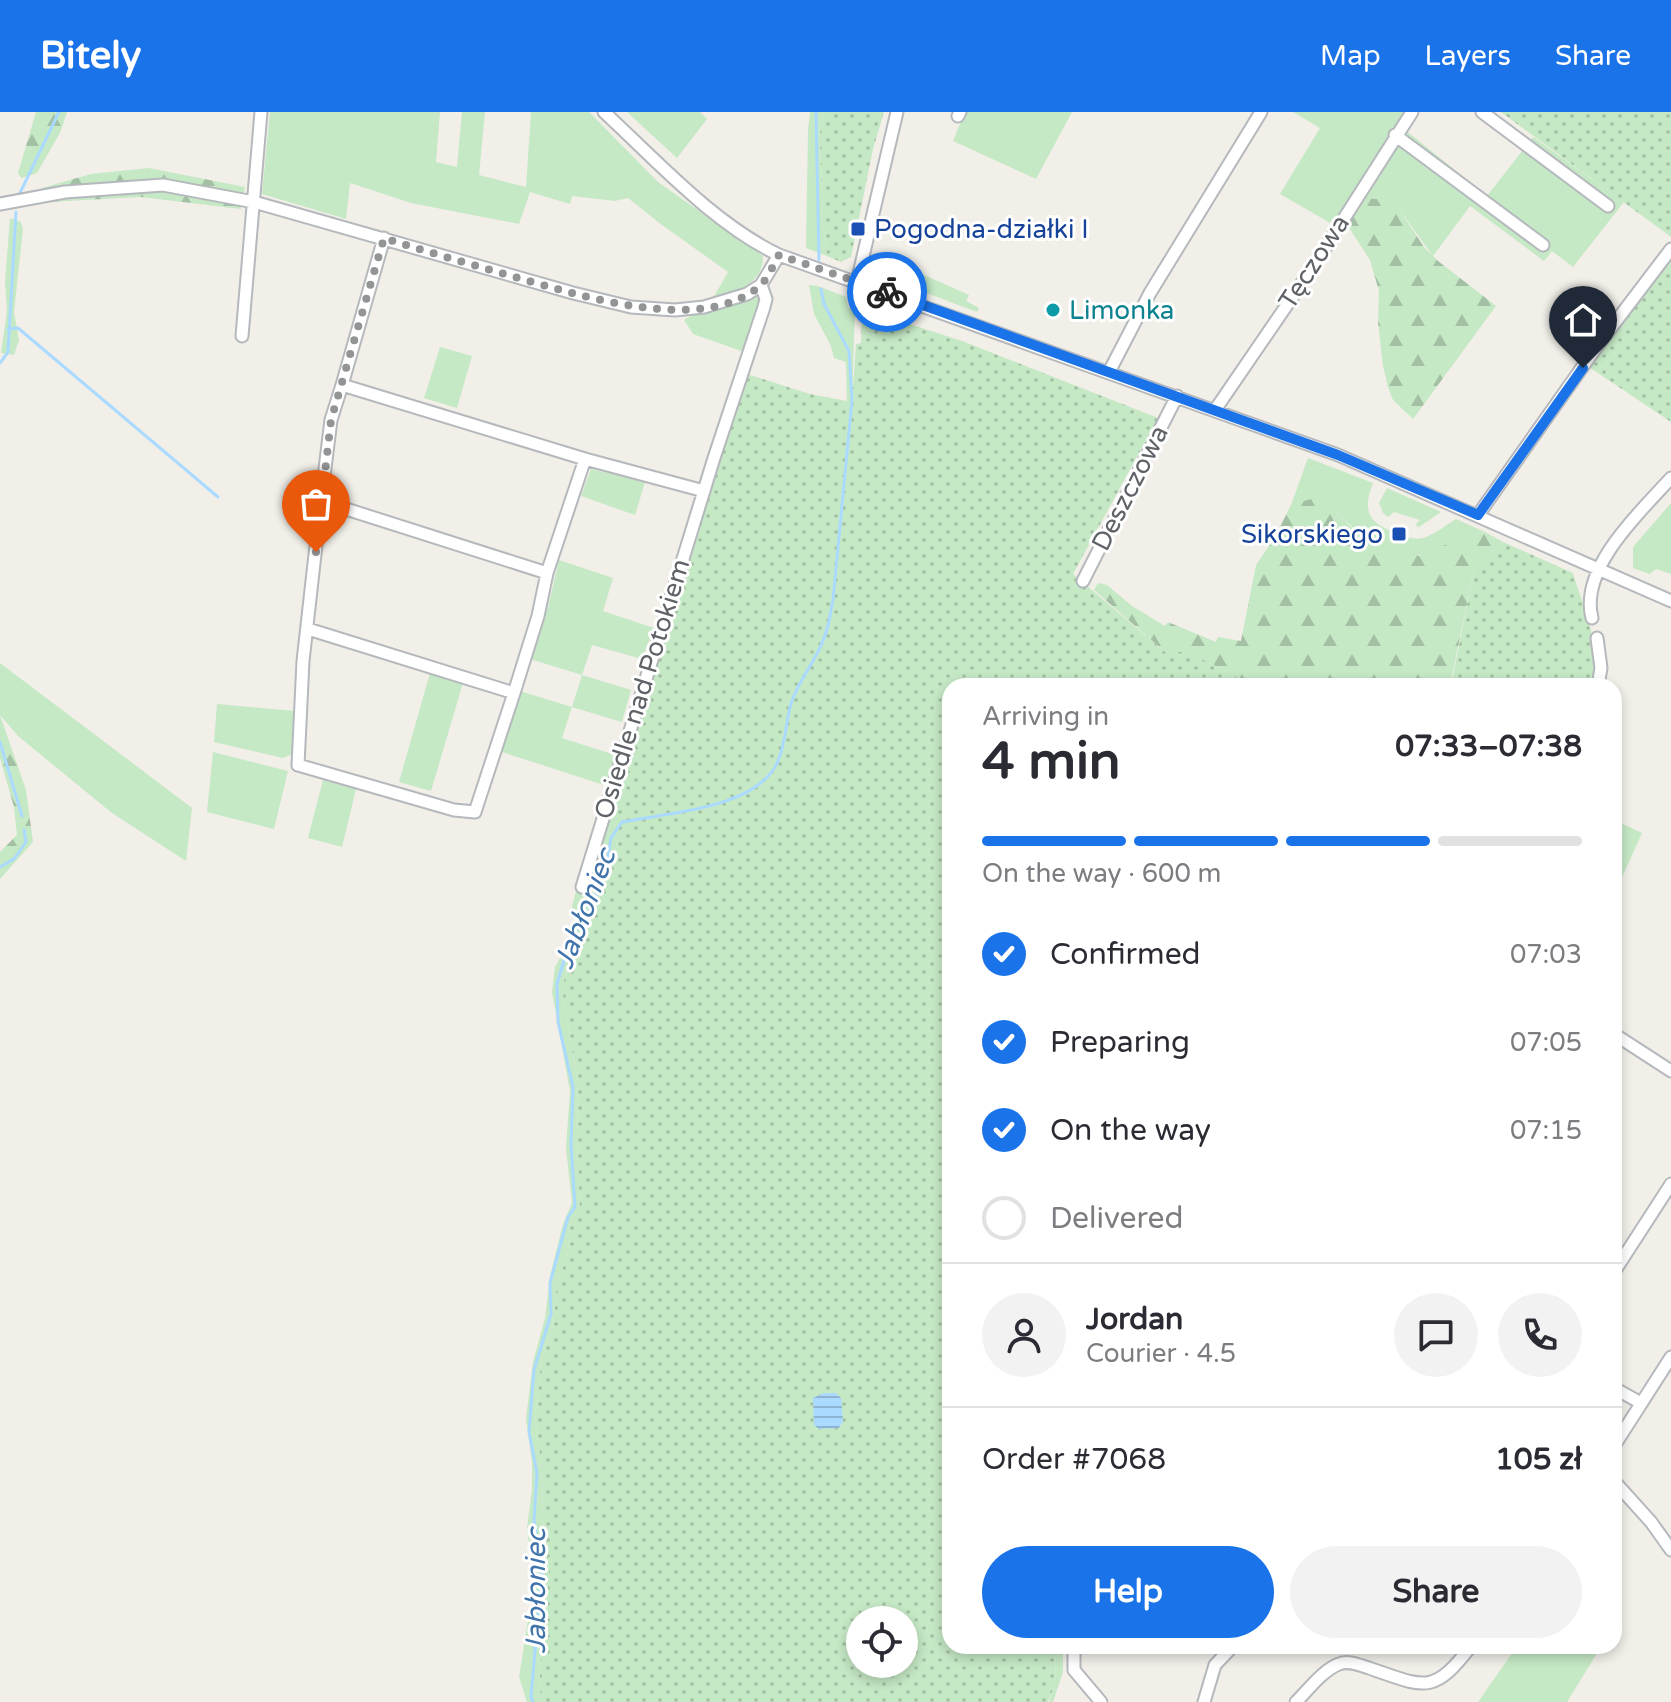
<!DOCTYPE html>
<html lang="en">
<head>
<meta charset="utf-8">
<style>
  body { margin:0; font-family:"Varela Round",sans-serif; background:#f2f2f3; color:#2b2b33; height:100vh; display:flex; flex-direction:column; font-size:30px; white-space:nowrap }
  * { box-sizing:border-box; margin:0 }
  p { font-size:26px; color:#7c7c81 }
  .icon { flex:none; width:44px; height:44px; fill:none; stroke:currentColor; stroke-width:2; stroke-linecap:round; stroke-linejoin:round }
  .map { position:relative; flex:1; overflow:hidden }
  .drawer { position:absolute; left:942px; top:566px; width:680px; height:976px; display:flex; flex-direction:column; background:#fff; border-radius:24px; box-shadow:0 4px 12px #0003 }
  .drawer>* { flex:none }
  .buttons { position:absolute; left:846px; top:1494px; display:grid; gap:16px }
  .buttons a { display:grid; place-items:center; width:72px; height:72px; border-radius:50%; background:#fff; box-shadow:0 4px 12px #0003; font-size:40px }
  .pin { position:absolute; display:grid; place-items:center; width:68px; height:68px; color:#fff; margin:-82px -34px; border-radius:50% 50% 50% 0; rotate:-45deg; box-shadow:0 0 8px #0007 }
  .pin .icon { rotate:45deg }
  .courier { position:absolute; display:grid; place-items:center; width:80px; height:80px; margin:-40px; border:6px solid #1a73e8; border-radius:50%; background:#fff; color:#222; box-shadow:0 2px 10px #0007 }
  .summary em { font-style:normal; font-weight:700 }
  .summary div { display:flex; flex-direction:column-reverse }
  .summary { display:flex; align-items:center; justify-content:space-between; height:136px; padding:0 40px }
  h1 { font-size:52px; font-weight:700; line-height:60px }
  .bar { display:grid; grid-template-columns:repeat(4,1fr); gap:12px 8px; align-content:center; height:96px; padding:0 40px }
  .bar i { height:10px; border-radius:6px; background:#e1e1e2 }
  .bar .selected { background:#1a73e8 }
  .bar p { grid-column:span 4 }
  .line { display:flex; align-items:center; gap:20px; padding:0 40px; border-top:2px solid #e1e1e2 }
  .line div { flex:1 }
  .round { display:grid; place-items:center; flex:none; width:84px; height:84px; border-radius:42px; background:#f2f2f3 }
  ol { padding:0 40px; list-style:none }
  li { display:flex; align-items:center; gap:24px; height:88px }
  li p { margin-inline-start:auto }
  li .icon { padding:8px; border-radius:50%; background:#1a73e8; color:#fff; stroke-width:4 }
  li:last-child { color:#7c7c81 }
  li i { width:44px; height:44px; border:4px solid #e1e1e2; border-radius:50% }
  .primary-button { display:flex; gap:16px; margin-top:auto; padding:16px 40px }
  .primary-button a { flex:1; height:92px; border-radius:48px; background:#1a73e8; color:#fff; font-size:32px; font-weight:700; line-height:92px; text-align:center }
  .primary-button a+a { background:#f2f2f3; color:#2b2b33 }
  header { display:flex; align-items:center; gap:48px; box-sizing:border-box; height:112px; padding:0 40px; background:#1a73e8; color:#fff }
  header strong { font-size:38px }
  nav { display:flex; gap:44px; margin-inline-start:auto; font-size:28px }
  .map>svg:first-child { display:block }
  .grass { fill:#c5e8c5 }
  .forest { fill:url(#forest-firs) }
  .park { fill:url(#park-dots); fill-rule:evenodd }
  .water { fill:url(#water-rules) }
  .lines { fill:none; stroke-linecap:round; stroke-linejoin:round }
  .stream { stroke:#aadaff; stroke-width:3 }
  .minor-casing { stroke:#b5b8bc; stroke-width:15 }
  .minor { stroke:#fff; stroke-width:11 }
  .done { stroke:#929495; stroke-width:8; stroke-dasharray:0 14.4 }
  .route { stroke:#1a73e8; stroke-width:10 }
  .transit-dot { fill:#1a4fb4; stroke:#fff; stroke-width:3 }
  .culture-dot { fill:#0f9aa8; stroke:#fff; stroke-width:3 }
  .labels { text-anchor:middle; dominant-baseline:central; stroke-width:6; stroke-linejoin:round; paint-order:stroke }
  .transit-label { font-size:26px; fill:#164399; stroke:#fff; text-anchor:start }
  .street-label { font-size:26px; fill:#5f6368; stroke:#fff }
  .culture-label { font-size:26px; fill:#0d838f; stroke:#fff; text-anchor:start }
  .water-label { font-size:28px; font-style:italic; fill:#4174aa; stroke:#fff }
</style>
</head>
<body>
<header>
<strong>Bitely</strong>
<nav><a>Map</a><a>Layers</a><a>Share</a></nav>
</header>
<div class="map">
<svg width="1671" height="1590" viewBox="0 0 1671 1590">
  <defs>
    <pattern id="forest-firs" width="22" height="20" patternUnits="userSpaceOnUse" patternTransform="scale(2)"><rect width="22" height="20" fill="#c5e8c5"/><path d="M5 1l3.5 6h-7zM16 11l3.5 6h-7z" fill="#a3c0a4"/></pattern>
    <pattern id="park-dots" width="8" height="8" patternUnits="userSpaceOnUse" patternTransform="scale(2)"><rect width="8" height="8" fill="#c5e8c5"/><path d="M2 2h.1M6 6h.1" fill="none" stroke="#a3c0a4" stroke-width="1.8" stroke-linecap="round"/></pattern>
    <pattern id="water-rules" width="6" height="5" patternUnits="userSpaceOnUse" patternTransform="scale(2)"><rect width="6" height="5" fill="#aadaff"/><path d="M0 2.5h6" fill="none" stroke="#8eb4d2"/></pattern>
  </defs>
  <rect width="100%" height="100%" fill="#f1efe8"/>
  <!-- grass -->
  <path class="grass" d="M270,0H440L436,50L457,55L462,0H485L479,63L526,75L531,0H589L658,70L763,144C763,173 735,180 712,188L728,160L662,113L628,86L615,89L572,84L570,92L530,80L519,112L411,91L350,71L346,107L262,82Z
    M627,0H700L707,7L677,46Z
    M810,0H823L820,23L823,115L827,144L806,136L808,18Z
    M965,0H1072L1036,67L953,29Z
    M1293,0H1405L1332,112L1280,82L1320,16Z
    M1404,17L1487,84L1533,25L1624,90L1573,155L1552,139L1544,149L1470,94L1433,144L1399,97L1363,86Z
    M10,106L21,110L23,117L14,200L19,228L14,243L1,241L7,199L5,170Z
    M915,159L969,183L966,189L979,196L977,200L908,174Z
    M809,173L818,174L846,185L848,196L855,197L852,290H847L846,250L834,246L831,234L814,202Z
    M759,184L761,192L744,240L693,222L684,208C691,201 745,189 759,184Z
    M440,235L472,244L457,296L424,286Z
    M1308,346L1373,371C1361,401 1370,412 1399,422C1407,425 1415,428 1423,426C1434,423 1446,413 1456,407L1485,420C1463,425 1443,438 1421,443C1387,451 1353,417 1332,395L1291,393Z
    M591,357L645,370L635,403L581,384Z
    M1387,376L1441,400L1419,415L1415,413L1420,408L1394,400L1388,405L1383,401L1379,391Z
    M1671,391V462L1656,457L1650,462L1633,456V435Z
    M559,448L613,466L603,499L654,516L642,547L592,533L582,563L631,578L622,610L572,595L562,626L615,643L607,674L499,639L520,579L572,595L582,563L530,547L548,495Z
    M0,551L192,696L186,749L112,701L18,624L0,603Z
    M430,561L463,571L431,679L399,670Z
    M217,592L295,599L292,642L283,646L214,630Z
    M213,640L288,659L274,717L207,700Z
    M323,668L356,677L342,735L308,726Z
    M611,700L618,721L613,755L591,804L574,834L562,876L578,971L577,1025L580,1098L570,1111L568,1140L557,1174L553,1213L542,1246L535,1303L543,1366L542,1403L549,1460L539,1573L543,1590H527L519,1565L532,1483L533,1459L527,1417L532,1376V1350L526,1307L533,1250L545,1206L550,1164L563,1112L572,1091L566,1036L570,979L552,880L555,855L584,802L571,798L577,775Z
    M1614,708L1642,721L1614,783Z
    M1517,1534H1592L1599,1538L1567,1590H1478Z"/>
  <!-- forest -->
  <path class="forest" d="M36,0H67L60,21L37,61L21,66L18,61Z
    M149,56L245,75L241,97L141,85L49,90L42,76L91,62Z
    M1363,86L1389,88L1399,97L1424,135L1438,149L1496,194L1413,307L1393,288L1388,275L1383,254L1378,210L1379,179L1370,148L1346,111Z
    M1314,386L1332,395L1354,418L1387,439L1419,444L1464,425L1485,420L1503,430L1474,457L1450,574H1254L1188,540H1165L1094,478L1098,471L1107,473L1132,494L1165,514L1168,510L1216,530L1218,525L1241,529L1256,453L1275,425L1291,393Z
    M0,603L26,678L33,730L0,767V740L17,723L14,695L0,646Z
    M1056,1534H1063V1560L1053,1590H1049L1055,1573Z"/>
  <!-- park -->
  <path class="park" d="M823,0H884L873,37L851,145L841,150L827,144L823,115L820,23Z
    M1501,0H1671V125Z
    M1671,146V310L1589,255Z
    M862,199H869L962,229L1158,306L1073,462L1165,540H1188L1254,574H950V1534H1056L1055,1573L1048,1590H543L539,1573L549,1460L542,1403L543,1366L535,1303L542,1246L553,1213L557,1174L568,1140L570,1111L580,1098L577,1025L578,971L562,876L574,834L591,804L613,755L618,721L611,700C656,548 706,398 747,246V262L810,282L852,290L856,232L861,231ZM860,1508H904V1552H860Z
    M1503,430L1573,461C1582,492 1605,544 1592,574H1451L1474,457Z"/>
  <!-- water -->
  <path class="water" d="M824,1281H836L841,1286L843,1309L839,1316L819,1317L814,1313L813,1286Z"/>
  <g class="lines">
    <!-- stream -->
    <path class="stream" d="M816,0L819,148
      M19,83L59,0
      M8,217L18,216L218,385
      M0,251L8,240L16,100
      M0,630L22,704
      M0,755L14,747L26,730L24,718
      M533,1590L531,1585L542,1458L534,1408L537,1361L529,1320L534,1258L551,1202L550,1171L568,1105L575,1095L571,1032L573,975L558,910L557,872L570,828L591,795L606,757L611,726L622,710C666,701 756,697 777,651C787,631 785,606 793,586C804,559 820,544 828,514L833,488L852,288L849,239L824,192L821,177"/>
    <!-- minor casing -->
    <g class="minor-casing">
      <path id="minor" d="M604,0C657,49 714,112 779,143L1338,343L1671,489
        M1482,0L1608,94
        M958,4L960,0
        M1395,23L1543,133
        M0,92L65,80L163,73L254,90L573,181L631,195L675,198L704,195L747,182L761,173L779,143
        M857,170L897,0
        M242,224L261,0
        M1109,260L1150,181L1261,0
        M342,273L384,126
        M1215,298L1315,152L1412,0
        M321,389L547,461
        M1478,403L1598,233L1671,137
        M1083,469L1177,284
        M1592,506C1579,456 1640,400 1671,366
        M308,517L514,581L538,504L547,461L585,347
        M1597,526L1601,556L1598,574
        M514,581L475,700L454,698L298,653L303,549L321,389L331,308L342,273L585,347L704,379
        M582,775L714,346L764,195L766,187L761,173
        M1614,922L1671,959
        M1614,1160L1671,1072
        M1614,1276L1641,1291
        M1614,1334L1671,1245
        M1614,1369L1651,1410L1671,1438
        M1074,1534V1558L1101,1590
        M1204,1590L1215,1553L1233,1534
        M1296,1590C1308,1578 1323,1558 1339,1552C1348,1548 1359,1553 1369,1556C1424,1575 1433,1584 1471,1534"/>
    </g>
    <!-- minor -->
    <use href="#minor" class="minor"/>
  </g>
  <g class="lines">
    <!-- done -->
    <path class="done" d="M316,440L331,308L384,126C428,140 473,153 518,166C583,184 702,223 760,174C769,165 773,153 779,143L887,180"/>
    <!-- route -->
    <path class="route" d="M887,180L1338,343L1478,403L1583,256"/>
  </g>
  <!-- markers -->
  <g class="transit-dot">
    <rect x="850" y="109" width="16" height="16" rx="4"/>
    <rect x="1391" y="414" width="16" height="16" rx="4"/>
  </g>
  <circle class="culture-dot" cx="1053" cy="198" r="8"/>
  <g class="labels">
    <!-- transit labels -->
    <g class="transit-label">
      <text x="874" y="117">Pogodna-działki I</text>
      <text x="1383" y="422" text-anchor="end">Sikorskiego</text>
    </g>
    <!-- street labels -->
    <g class="street-label">
      <text transform="translate(1314 150) rotate(-57)">Tęczowa</text>
      <text transform="translate(1130 376) rotate(-63)">Deszczowa</text>
      <text transform="translate(642 577) rotate(-73)">Osiedle nad Potokiem</text>
    </g>
    <!-- culture labels -->
    <g class="culture-label">
      <text x="1069" y="198">Limonka</text>
    </g>
    <!-- water labels -->
    <g class="water-label">
      <text transform="translate(585 797) rotate(-69)">Jabłoniec</text>
      <text transform="translate(536 1479) rotate(-90)">Jabłoniec</text>
    </g>
  </g>
</svg>
<div class="buttons">
<a><svg class="icon" aria-label="locate" viewBox="0 0 24 24"><circle cx="12" cy="12" r="6"/><path d="M12 2v4M12 18v4M2 12h4M18 12h4"/></svg></a>
</div>
<div class="pin" style="left:316px;top:440px;background:#ea580c"><svg class="icon" aria-label="bag" viewBox="0 0 24 24"><path d="M5 8h14l-1 12H6zM9 8a3 3 0 0 1 6 0"/></svg></div>
<div class="pin" style="left:1583px;top:256px;background:#1f2937"><svg class="icon" aria-label="home" viewBox="0 0 24 24"><path d="M3 11l9-7 9 7M6 9v11h12V9"/></svg></div>
<div class="courier" style="left:887px;top:180px"><svg class="icon" aria-label="bike" viewBox="0 0 24 24"><circle cx="6" cy="16" r="4"/><circle cx="18" cy="16" r="4"/><path d="M6 16l4-8h5l3 8M10 8l3 8H6M13 5h3"/></svg></div>
<section class="drawer">
<div class="summary"><div><h1>4 min</h1><p>Arriving in</p></div><em>07:33–07:38</em></div>
<div class="bar"><i class="selected"></i><i class="selected"></i><i class="selected"></i><i></i><p>On the way · 600 m</p></div>
<ol>
<li><svg class="icon" aria-label="check" viewBox="0 0 24 24"><path d="M5 12l5 5 9-10"/></svg>Confirmed<p>07:03</p></li>
<li><svg class="icon" aria-label="check" viewBox="0 0 24 24"><path d="M5 12l5 5 9-10"/></svg>Preparing<p>07:05</p></li>
<li><svg class="icon" aria-label="check" viewBox="0 0 24 24"><path d="M5 12l5 5 9-10"/></svg>On the way<p>07:15</p></li>
<li><i></i>Delivered</li>
</ol>
<div class="line" style="height:144px"><a class="round"><svg class="icon" aria-label="person" viewBox="0 0 24 24"><circle cx="12" cy="8" r="4"/><path d="M4 21q1-7 8-7t8 7"/></svg></a><div><b>Jordan</b><p>Courier · 4.5</p></div><a class="round"><svg class="icon" aria-label="chat" viewBox="0 0 24 24"><path d="M4 5h16v11H9l-5 4z"/></svg></a><a class="round"><svg class="icon" aria-label="phone" viewBox="0 0 24 24"><path d="M5 4h4l2 5-3 2q2 4 5 5l2-3 5 2v4C11 20 4 13 5 4z"/></svg></a></div>
<div class="line" style="height:104px"><div>Order #7068</div><b>105 zł</b></div>
<div class="primary-button"><a>Help</a><a>Share</a></div>
</section>
</div>
</body>
</html>
